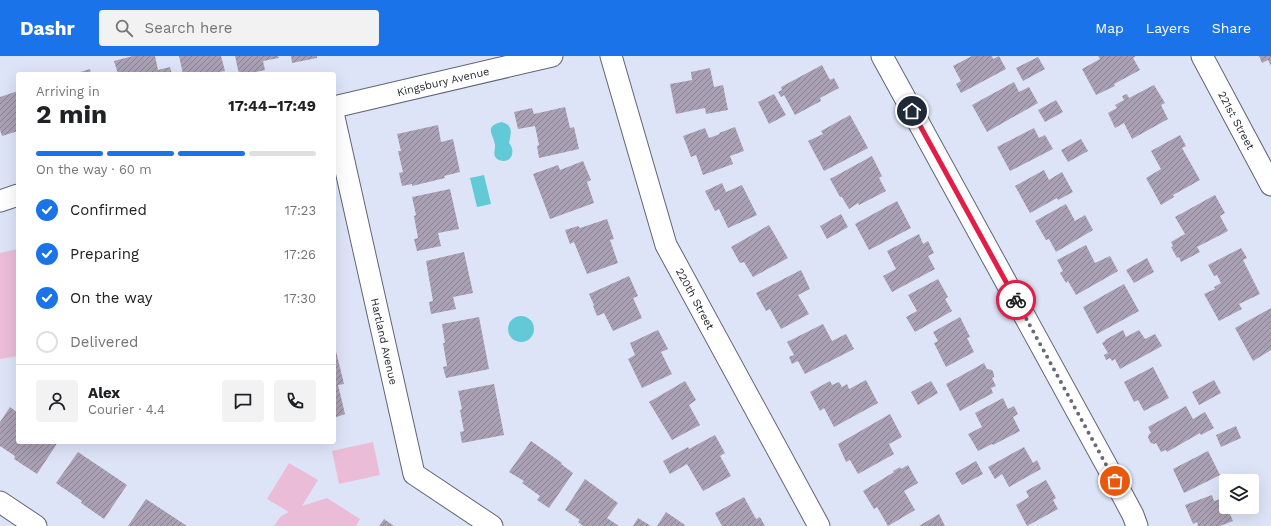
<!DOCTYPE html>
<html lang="en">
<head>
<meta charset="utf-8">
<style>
  body { margin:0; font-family:"Work Sans",sans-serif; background:#f2f2f2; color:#202124; height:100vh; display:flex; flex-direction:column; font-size:15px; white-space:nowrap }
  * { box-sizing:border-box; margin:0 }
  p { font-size:13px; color:#757577 }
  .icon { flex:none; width:22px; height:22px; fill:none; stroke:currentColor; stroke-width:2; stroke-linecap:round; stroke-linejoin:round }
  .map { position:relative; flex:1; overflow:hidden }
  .sheet { position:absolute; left:16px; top:16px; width:320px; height:372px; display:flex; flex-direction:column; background:#fff; border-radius:4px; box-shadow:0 4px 16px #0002 }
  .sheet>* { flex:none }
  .buttons { position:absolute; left:1219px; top:418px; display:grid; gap:8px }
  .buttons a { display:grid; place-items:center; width:40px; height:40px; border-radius:4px; background:#fff; box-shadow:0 4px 16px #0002; font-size:20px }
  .pin { position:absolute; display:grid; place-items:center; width:34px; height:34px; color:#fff; margin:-17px; border:2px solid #fff; border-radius:50%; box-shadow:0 1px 4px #0007 }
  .courier { position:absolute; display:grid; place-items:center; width:40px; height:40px; margin:-20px; border:3px solid #e11d48; border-radius:50%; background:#fff; color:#222; box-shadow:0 1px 5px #0007 }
  .headline em { font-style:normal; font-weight:700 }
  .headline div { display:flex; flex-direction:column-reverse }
  .headline { display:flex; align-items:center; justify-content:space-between; height:68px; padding:0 20px }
  h1 { font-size:26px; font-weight:700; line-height:30px }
  .bar { display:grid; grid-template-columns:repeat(4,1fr); gap:6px 4px; align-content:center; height:48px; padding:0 20px }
  .bar i { height:5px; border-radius:3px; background:#e0e0e0 }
  .bar .current { background:#1a73e8 }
  .bar p { grid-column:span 4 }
  .line { display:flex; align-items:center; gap:10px; padding:0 20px; border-top:1px solid #e0e0e0 }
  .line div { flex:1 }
  .round { display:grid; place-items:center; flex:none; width:42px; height:42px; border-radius:4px; background:#f2f2f2 }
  ol { padding:0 20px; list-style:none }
  li { display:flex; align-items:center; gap:12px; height:44px }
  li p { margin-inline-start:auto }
  li .icon { padding:4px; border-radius:50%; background:#1a73e8; color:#fff; stroke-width:4 }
  li:last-child { color:#757577 }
  li i { width:22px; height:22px; border:2px solid #e0e0e0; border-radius:50% }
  header { display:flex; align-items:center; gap:24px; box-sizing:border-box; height:56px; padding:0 20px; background:#1a73e8; color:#fff }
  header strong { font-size:19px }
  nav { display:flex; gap:22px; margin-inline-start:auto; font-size:14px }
  .search { width:280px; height:36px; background:#f2f2f2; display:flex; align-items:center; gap:10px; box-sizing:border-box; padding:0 14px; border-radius:4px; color:#757577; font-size:15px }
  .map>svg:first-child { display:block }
  .pitch { fill:#ebbcd8 }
  .water { fill:#61cad6 }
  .building { fill:url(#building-hatch) }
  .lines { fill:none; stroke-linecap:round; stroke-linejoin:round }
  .street-casing { stroke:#606576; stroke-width:23 }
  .street { stroke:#fff; stroke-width:21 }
  .done { stroke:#676a77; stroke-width:4; stroke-dasharray:0 7.2 }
  .route { stroke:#e11d48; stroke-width:5 }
  .labels { text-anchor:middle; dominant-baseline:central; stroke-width:3; stroke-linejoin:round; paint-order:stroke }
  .street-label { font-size:11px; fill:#272931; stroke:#eef1fd }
</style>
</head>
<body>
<header>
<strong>Dashr</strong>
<div class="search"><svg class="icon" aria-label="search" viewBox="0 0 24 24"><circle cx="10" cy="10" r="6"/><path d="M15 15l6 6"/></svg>Search here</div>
<nav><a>Map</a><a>Layers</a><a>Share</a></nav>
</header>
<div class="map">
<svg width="1271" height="470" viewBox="0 0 1271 470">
  <defs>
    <pattern id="building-hatch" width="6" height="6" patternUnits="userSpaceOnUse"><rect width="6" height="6" fill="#a9a0b3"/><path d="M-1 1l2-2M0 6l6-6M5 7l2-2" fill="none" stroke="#8a8292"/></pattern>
  </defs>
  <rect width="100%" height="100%" fill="#dee4f8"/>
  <!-- pitch -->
  <path class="pitch" d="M18,193V300L0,303V197Z
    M373,386L380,419L339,428L332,395Z
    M289,407L318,424L302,450L327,442L360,463L356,470H274L281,460L289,456L267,443Z"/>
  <!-- water -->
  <path class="water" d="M502,66C514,70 511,77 509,87C517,96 510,109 499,104C492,100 495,96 495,90C495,80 482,70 502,66Z
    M484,119L491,148L477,151L470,122Z
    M508 273a13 13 0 1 1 26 0a13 13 0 1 1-26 0Z"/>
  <!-- building -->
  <path class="building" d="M133,0H155L158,14L170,11L172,18H118L114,5Z
    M179,0H221L225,15L210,18H183Z
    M235,0H278L279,2L263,5L265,14L247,18H239Z
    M291,0H317V2L292,7Z
    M972,0H992L993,3L999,0L1006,13L961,37L956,28L961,25L953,10Z
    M1098,0H1136L1133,2L1140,14L1114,28L1115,30L1096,39L1082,13L1100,3Z
    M1259,0H1271V10L1268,4L1262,7Z
    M1038,1L1045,13L1023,25L1016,12Z
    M822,9L830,24L834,22L839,32L820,42L821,45L795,59L784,39L781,41L778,36L782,34L781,31Z
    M710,12L714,31L723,29L728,54L706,58L705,52L676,58L670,28L692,24L691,16Z
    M90,13L91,18H74Z
    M1014,26L1019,36L1029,31L1038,47L987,76L972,49Z
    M1154,29L1165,47L1161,49L1168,63L1132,83L1124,67L1115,72L1108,57L1117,52L1115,49L1124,44L1122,40L1127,38L1129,42Z
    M18,35V75L2,80L0,74V41Z
    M774,38L786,59L769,68L758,46Z
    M1056,44L1063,56L1045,66L1038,54Z
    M565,51L570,72L574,71L579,93L539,102L537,90L539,89L535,70L518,73L514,56L532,52L534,58Z
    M850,59L868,92L824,115L808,85L823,78L821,75Z
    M438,69L441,86L453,83L460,116L444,120L445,122L412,130V128L402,130L399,117L403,116L398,95H401L397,78Z
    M735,71L744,95L730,100L733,108L703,119L696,99L691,101L683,80L705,72L709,82L720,78L719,77Z
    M1034,72L1039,82L1045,79L1053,93L1010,115L997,91Z
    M1180,79L1186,90L1182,92L1200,124L1173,139L1174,141L1161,149L1146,122L1161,113L1151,95Z
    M1081,83L1088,95L1068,106L1061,94Z
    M872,100L882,120L879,122L886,135L859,149L858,147L849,153L842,141H840L830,123Z
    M583,105L591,124L587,126L594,147L550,163L533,118L558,109L560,114Z
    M1044,114L1049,124L1062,116L1073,136L1058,144L1057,142L1030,157L1015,130Z
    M722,127L726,136L742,129L757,159L728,172L719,153L715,155L705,135Z
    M450,133L459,173L438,177L441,190L417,195L414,183L418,182L414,160L416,159L412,141Z
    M1215,139L1225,157L1220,160L1228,175L1197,191L1200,196L1181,206L1179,201L1177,202L1171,191L1173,190L1171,186L1185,178L1175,161Z
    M897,145L911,172L869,194L855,168Z
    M1066,148L1075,165L1085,159L1093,174L1056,196L1049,183L1046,184L1035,165Z
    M841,158L848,171L827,183L820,170Z
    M607,163L614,183L610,184L618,207L587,218L574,186L570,188L565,174L578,170L580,172Z
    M769,169L788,202L753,221L744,206L740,207L731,191Z
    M919,178L923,188L928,185L934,197L928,200L935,213L892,236L883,220L896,213L887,195Z
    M1086,189L1095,207L1110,200L1118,215L1076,239L1068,225L1066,227L1060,217L1063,215L1057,204Z
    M1241,192L1247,202L1243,204L1260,238L1239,248L1242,253L1219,265L1204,238L1215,233L1214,231L1221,227L1217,219L1214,220L1208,209Z
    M464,196L473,237L453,241L456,253L431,258L429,246L433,245L426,205Z
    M1147,202L1154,216L1134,227L1126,214Z
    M801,214L810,233L798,239L809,258L781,273L770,253L766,255L756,237Z
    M629,220L638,240L633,242L642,262L613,275L604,257L597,260L593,250L594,249L589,238Z
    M938,223L948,241L945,243L952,255L915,276L906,261L917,255L908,239Z
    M1124,228L1139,255L1097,278L1083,251Z
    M1271,252V294L1253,305L1235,272Z
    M479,261L489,313L446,322L443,311L447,310L443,287H445L442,268Z
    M960,261L970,281L967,282L974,296L946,311L934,287L938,285L933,276Z
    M823,268L832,285L846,278L854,293L805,318L798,305L792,308L789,301L794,299L787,286Z
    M658,274L668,293L661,296L672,318L642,332L628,303L635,299L630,287Z
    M1123,274L1126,281L1139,274L1145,283L1155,278L1162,290L1120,313L1115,303L1112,305L1110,302L1106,304L1104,299L1108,297L1102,287L1105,285V284Z
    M334,287L344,328L338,329L345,358L334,362Z
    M984,307L987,313L992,314L994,318V321L992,322L996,330L991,332L993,337L960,355L946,328Z
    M1153,311L1169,342L1144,355L1138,344L1134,346L1124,326Z
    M866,324L878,347L834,371L824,352L820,355L810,336L830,325L832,329L839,326L842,331L847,328L849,333Z
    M1214,324L1221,337L1199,349L1192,336Z
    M685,325L696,344L689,349L700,369L672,384L649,346Z
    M931,325L938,337L918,349L911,336Z
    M494,328L504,379L462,387L460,376L464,375L460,354L462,353L458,335Z
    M1003,342L1008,353L1014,350L1018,358L1013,361L1020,375L993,389L992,388L978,395L968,378L982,371L975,357Z
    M1186,350L1193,363L1205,356L1214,372L1201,379L1200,377L1167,396L1166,394L1161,396L1156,387L1154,388L1151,387L1148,382L1149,378L1151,377L1148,371Z
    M10,351L18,357V386H58L37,418L14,403L15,400L0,390V366Z
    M890,358L902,381L889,388L894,398L858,418L850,404L846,406L838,388Z
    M1236,370L1241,382L1221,391L1216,379Z
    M715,379L725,397L720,400L731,420L703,435L687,408L670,418L663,405L688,391L689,393Z
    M531,385L562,407L561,408L573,417L549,452L537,444L540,440L522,427L524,425L509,416Z
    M1024,391L1033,407L1037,404L1041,413L1009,431L1002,418L995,423L988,411Z
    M1208,395L1220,419L1184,437L1173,413Z
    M78,396L127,429L104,463L81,447L82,445L56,427Z
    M976,405L983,418L962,429L955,417Z
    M908,409L918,427L904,435L915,454L888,470L877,451L874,453L863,435L894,416L893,415L900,411L901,413Z
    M585,423L618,447L607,462L619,470H583L578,466L580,464L565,454Z
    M1046,424L1056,442L1053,444L1058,453L1027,470L1016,449L1029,441L1026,435Z
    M1212,439L1214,445L1224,442L1226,451H1227L1233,465L1220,470H1198L1197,466L1193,468L1185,449Z
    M744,441L756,463L760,461L765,470H722L715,457Z
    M146,443L187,470H128Z
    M666,456L685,469L684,470H657Z
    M939,458L945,470H919Z
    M638,462L651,470H633Z
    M384,463L394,470H379Z"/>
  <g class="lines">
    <!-- street casing -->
    <g class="street-casing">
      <g id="street">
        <path id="s1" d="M611,0L666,189L819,470"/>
        <path d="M882,0L1109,414L1133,459L1137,470"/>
        <path id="s2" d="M1202,0L1271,129"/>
        <path id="s3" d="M334,51L552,0"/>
        <path id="s4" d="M334,61L414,418L492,470"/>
        <path d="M0,145L18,139"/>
        <path d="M0,446L36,470"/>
      </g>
    </g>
    <!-- street -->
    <use href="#street" class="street"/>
  </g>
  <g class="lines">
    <!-- done -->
    <path class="done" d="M1016,244L1115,425"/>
    <!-- route -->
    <path class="route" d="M912,55L1016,244"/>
  </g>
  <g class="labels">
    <!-- street labels -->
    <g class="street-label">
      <text stroke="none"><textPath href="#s3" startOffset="112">Kingsbury Avenue</textPath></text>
      <text stroke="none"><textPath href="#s2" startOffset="73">221st Street</textPath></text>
      <text stroke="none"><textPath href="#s1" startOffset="258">220th Street</textPath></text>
      <text stroke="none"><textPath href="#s4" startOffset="230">Hartland Avenue</textPath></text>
    </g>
  </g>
</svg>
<div class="buttons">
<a><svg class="icon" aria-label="layers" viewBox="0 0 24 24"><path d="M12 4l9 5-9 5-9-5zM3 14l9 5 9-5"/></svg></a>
</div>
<div class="pin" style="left:1115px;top:425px;background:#ea580c"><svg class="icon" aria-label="bag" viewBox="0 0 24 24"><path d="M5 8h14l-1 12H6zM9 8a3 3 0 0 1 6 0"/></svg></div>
<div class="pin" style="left:912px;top:55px;background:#1f2937"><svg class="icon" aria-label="home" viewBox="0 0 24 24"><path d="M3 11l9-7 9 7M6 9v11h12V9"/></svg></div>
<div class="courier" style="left:1016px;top:244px"><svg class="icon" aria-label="bike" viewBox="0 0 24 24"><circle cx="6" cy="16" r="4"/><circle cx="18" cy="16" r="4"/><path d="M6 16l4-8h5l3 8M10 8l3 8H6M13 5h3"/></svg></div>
<section class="sheet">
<div class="headline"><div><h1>2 min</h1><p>Arriving in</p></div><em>17:44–17:49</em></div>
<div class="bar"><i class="current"></i><i class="current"></i><i class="current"></i><i></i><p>On the way · 60 m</p></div>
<ol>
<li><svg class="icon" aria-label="check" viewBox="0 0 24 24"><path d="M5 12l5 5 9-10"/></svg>Confirmed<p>17:23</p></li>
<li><svg class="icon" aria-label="check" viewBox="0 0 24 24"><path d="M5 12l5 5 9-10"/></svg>Preparing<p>17:26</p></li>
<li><svg class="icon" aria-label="check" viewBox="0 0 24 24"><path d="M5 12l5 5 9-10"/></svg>On the way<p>17:30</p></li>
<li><i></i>Delivered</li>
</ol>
<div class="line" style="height:72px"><a class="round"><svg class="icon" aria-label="person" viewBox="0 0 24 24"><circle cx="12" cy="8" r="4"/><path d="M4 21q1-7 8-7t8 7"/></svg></a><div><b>Alex</b><p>Courier · 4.4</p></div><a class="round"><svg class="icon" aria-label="chat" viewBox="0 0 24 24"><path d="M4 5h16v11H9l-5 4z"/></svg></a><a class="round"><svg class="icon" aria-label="phone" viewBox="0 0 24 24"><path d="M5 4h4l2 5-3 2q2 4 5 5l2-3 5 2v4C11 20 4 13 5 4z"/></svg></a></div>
</section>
</div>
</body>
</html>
